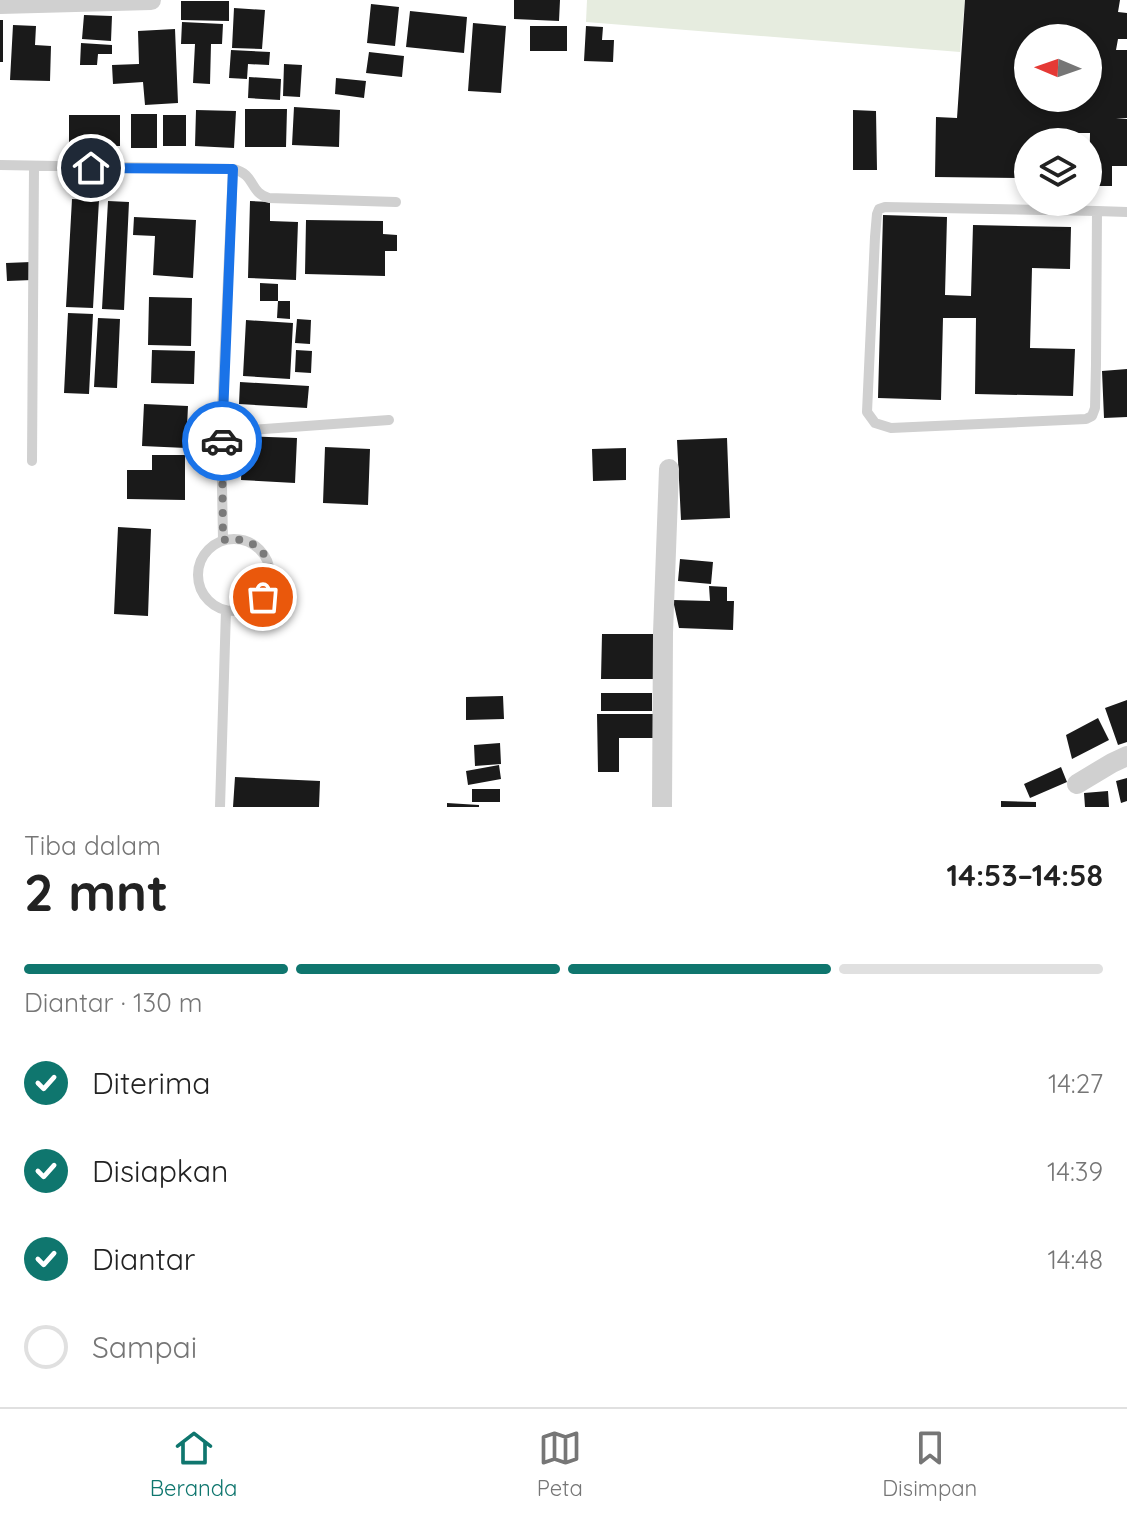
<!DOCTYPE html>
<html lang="id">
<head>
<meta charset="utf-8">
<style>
  body { margin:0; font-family:Quicksand,sans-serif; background:#f2f2f2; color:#222; height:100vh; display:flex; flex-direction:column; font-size:30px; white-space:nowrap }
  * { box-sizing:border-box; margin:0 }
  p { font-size:26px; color:#767676 }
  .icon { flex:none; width:44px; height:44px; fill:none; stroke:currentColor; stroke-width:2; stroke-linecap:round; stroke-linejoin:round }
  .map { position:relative; height:807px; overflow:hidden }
  .panel { display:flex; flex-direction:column; background:#fff; flex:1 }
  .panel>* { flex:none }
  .needle { width:52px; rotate:272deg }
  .tools { position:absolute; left:1014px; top:24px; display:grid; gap:16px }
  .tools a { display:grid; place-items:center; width:88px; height:88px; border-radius:50%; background:#fff; box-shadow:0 4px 12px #0003; font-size:40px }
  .pin { position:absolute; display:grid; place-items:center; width:68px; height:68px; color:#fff; margin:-34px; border:4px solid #fff; border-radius:50%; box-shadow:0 2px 8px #0007 }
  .courier { position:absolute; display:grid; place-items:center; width:80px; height:80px; margin:-40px; border:6px solid #1a73e8; border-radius:50%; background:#fff; color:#222; box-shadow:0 2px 10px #0007 }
  .overview em { font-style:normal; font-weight:700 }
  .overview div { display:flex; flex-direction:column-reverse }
  .overview { display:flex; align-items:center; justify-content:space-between; height:136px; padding:0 24px }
  h1 { font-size:52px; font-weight:700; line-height:60px }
  .bar { display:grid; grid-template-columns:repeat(4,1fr); gap:12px 8px; align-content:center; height:96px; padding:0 24px }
  .bar i { height:10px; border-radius:6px; background:#e0e0e0 }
  .bar .current { background:#0f766e }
  .bar p { grid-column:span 4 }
  ol { padding:0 24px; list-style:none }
  li { display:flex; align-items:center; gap:24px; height:88px }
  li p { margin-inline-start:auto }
  li .icon { padding:8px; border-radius:50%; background:#0f766e; color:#fff; stroke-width:4 }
  li:last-child { color:#767676 }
  li i { width:44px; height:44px; border:4px solid #e0e0e0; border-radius:50% }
  .tabs { display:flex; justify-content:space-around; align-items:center; height:112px; border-top:2px solid #e0e0e0; background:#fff; font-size:22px; color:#767676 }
  .tabs a { display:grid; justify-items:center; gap:4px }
  .tabs .current { color:#0f766e }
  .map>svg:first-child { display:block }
  .green { fill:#e6ecdf }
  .building { fill:#1a1a1a; fill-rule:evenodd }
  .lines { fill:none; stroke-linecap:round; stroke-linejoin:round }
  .lane { stroke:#d0d0d0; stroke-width:10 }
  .street { stroke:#d0d0d0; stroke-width:20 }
  .done { stroke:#7a7a7a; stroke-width:8; stroke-dasharray:0 14.4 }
  .route { stroke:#1a73e8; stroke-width:10 }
</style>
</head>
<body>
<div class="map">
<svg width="1127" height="807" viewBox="0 0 1127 807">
  <rect width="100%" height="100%" fill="#fff"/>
  <!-- green -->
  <path class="green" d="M587,0H965L960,52L586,22Z"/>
  <!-- building -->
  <path class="building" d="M514,0H560L559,21L514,19Z
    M965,0H1120L1118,12L1127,13V39H1118L1116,50H1127V118H1116L1127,119V166H1112V186H1089L1090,133H1065V142H1028V178L935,177L936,117L957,118ZM1028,38H1088V98H1028Z
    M181,1H229V21L181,20Z
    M371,4L399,7L395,46L367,43Z
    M234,8L265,10L262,49L232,48Z
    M410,11L467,17L464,53L406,47Z
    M84,15L112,16L111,41L82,39Z
    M0,20H3V62H0Z
    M182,22L223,24L222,44H211L210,84L193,83L195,44H181Z
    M473,23L506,26L501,93L468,91Z
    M13,25L36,26L35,45L51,46L50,81L10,80Z
    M530,26H567V51H530Z
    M586,26L603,27L602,40H614L613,62L584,61Z
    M175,29L178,103L145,105L143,82L113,84L112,65L139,64L138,31Z
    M81,43L112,45V54H98L97,65H80Z
    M231,50L270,52L269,65L248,64L247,79L229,78Z
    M369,52L404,56L402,77L366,73Z
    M284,64L302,65L300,97L283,96Z
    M249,77L281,79L280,100L248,98Z
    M336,78L366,81L364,98L335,94Z
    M294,107L340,110L339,147L292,145Z
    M245,109H287L286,147H245Z
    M196,110L236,111L234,148L195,146Z
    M853,110L876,111L877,170H853Z
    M131,114H157V148H131Z
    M69,115H120V146H69Z
    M163,115H186V146H163Z
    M72,199L99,200L93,308L66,307Z
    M108,201L129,202L124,310L102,309Z
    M250,201L270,202V221L298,222L296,280L248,278Z
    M883,215L947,217L945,295L971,296L973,225L1071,227L1070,269L1032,268L1030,348L1075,349L1073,396L975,394L976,318H943L941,400L878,398Z
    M134,217L196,220L193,278L153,275L155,236L133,235Z
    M306,220L383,221V234L397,235V251H385V276L305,274Z
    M31,262L32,280L7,281L6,263Z
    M260,283L278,284V301H260Z
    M149,297L192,298L191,346L148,345Z
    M278,301H290V319L277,318Z
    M68,313L93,314L89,394L64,393Z
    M98,318L120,319L117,388L94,387Z
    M297,319L311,320L310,344L295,343Z
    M246,320L293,323L290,379L243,376Z
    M152,350L195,351L194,384L151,383Z
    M296,350L312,351L311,373L295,372Z
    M1127,369V417L1104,418L1102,371Z
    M240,382L309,386L307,408L239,404Z
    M144,404L188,406L186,448L142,446Z
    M243,436L297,438L295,483L241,480Z
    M727,438L730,518L681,520L677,440Z
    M325,447L370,449L368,505L323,503Z
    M626,448V480L593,481L592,449Z
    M152,455H185V500L127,499V470H152Z
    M118,527L151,529L148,616L114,614Z
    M680,559L713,562L711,584L678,581Z
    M709,586L727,587V601H734L733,630L679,628L673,600L710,601Z
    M602,634H657L656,679H601Z
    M601,693H652V711H601Z
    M503,696L504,719L466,720V697Z
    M1127,700V742L1118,745L1105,708Z
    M597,714H658V738H619V772H598Z
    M1098,718L1109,740L1072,759L1066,735Z
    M500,743L501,764L475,766L474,745Z
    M499,765L501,779L468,785L466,771Z
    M1061,767L1067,782L1030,798L1024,784Z
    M235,777L320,781L319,807H233Z
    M1127,778V801L1121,803L1116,781Z
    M472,789H500V802H472Z
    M1108,791L1109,807H1085L1084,793Z
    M1001,801L1036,802V807H1001Z
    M447,803L479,805V807H447Z"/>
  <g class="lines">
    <!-- lane -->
    <path class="lane" d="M0,165L233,169C256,174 249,193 269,198L396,202
      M1097,211L1096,364L1095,408L1092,416L1086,419L891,428L875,423L867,412L875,237L877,214L879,209L885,207L1097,211L1127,212
      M221,432L389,420
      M32,461L34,167
      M198 575a36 36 0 1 1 72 0a36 36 0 1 1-72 0Z
      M223,540L221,432L233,169
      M220,807L226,610"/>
    <!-- street -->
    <path class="street" d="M0,4L151,0
      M1077,784L1112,763L1127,756
      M662,807L663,633L669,469"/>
  </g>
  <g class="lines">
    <!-- done -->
    <path class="done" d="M222,441L223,540C260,534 281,564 263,597"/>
    <!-- route -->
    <path class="route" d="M91,168L233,169L222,441"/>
  </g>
</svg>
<div class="tools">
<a><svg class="needle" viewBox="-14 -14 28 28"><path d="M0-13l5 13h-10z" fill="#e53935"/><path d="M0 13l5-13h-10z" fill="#767676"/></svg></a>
<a><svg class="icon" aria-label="layers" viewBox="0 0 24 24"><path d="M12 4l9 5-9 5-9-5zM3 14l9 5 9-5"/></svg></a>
</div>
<div class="pin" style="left:263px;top:597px;background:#ea580c"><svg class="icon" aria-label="bag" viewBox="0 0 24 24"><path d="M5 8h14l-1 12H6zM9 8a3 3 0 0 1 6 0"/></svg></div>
<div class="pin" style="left:91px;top:168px;background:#1f2937"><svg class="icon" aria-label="home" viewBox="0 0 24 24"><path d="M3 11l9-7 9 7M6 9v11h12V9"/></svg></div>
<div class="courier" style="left:222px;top:441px"><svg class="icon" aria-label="car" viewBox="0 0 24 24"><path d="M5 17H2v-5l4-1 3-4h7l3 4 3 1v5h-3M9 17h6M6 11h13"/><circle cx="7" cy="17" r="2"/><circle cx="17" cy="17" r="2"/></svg></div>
</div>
<section class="panel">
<div class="overview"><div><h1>2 mnt</h1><p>Tiba dalam</p></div><em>14:53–14:58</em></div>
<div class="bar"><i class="current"></i><i class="current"></i><i class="current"></i><i></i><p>Diantar · 130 m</p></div>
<ol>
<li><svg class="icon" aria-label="check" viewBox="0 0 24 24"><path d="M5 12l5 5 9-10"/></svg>Diterima<p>14:27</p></li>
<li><svg class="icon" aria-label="check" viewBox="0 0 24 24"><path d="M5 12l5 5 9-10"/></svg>Disiapkan<p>14:39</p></li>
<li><svg class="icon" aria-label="check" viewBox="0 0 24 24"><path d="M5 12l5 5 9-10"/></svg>Diantar<p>14:48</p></li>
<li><i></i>Sampai</li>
</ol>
</section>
<nav class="tabs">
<a class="current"><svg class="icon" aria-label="home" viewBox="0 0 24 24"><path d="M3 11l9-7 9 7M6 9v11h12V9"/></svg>Beranda</a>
<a><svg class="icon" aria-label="map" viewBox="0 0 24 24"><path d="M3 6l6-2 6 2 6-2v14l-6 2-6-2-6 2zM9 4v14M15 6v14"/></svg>Peta</a>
<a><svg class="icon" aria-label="saved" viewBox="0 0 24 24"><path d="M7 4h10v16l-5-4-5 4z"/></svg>Disimpan</a>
</nav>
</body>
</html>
